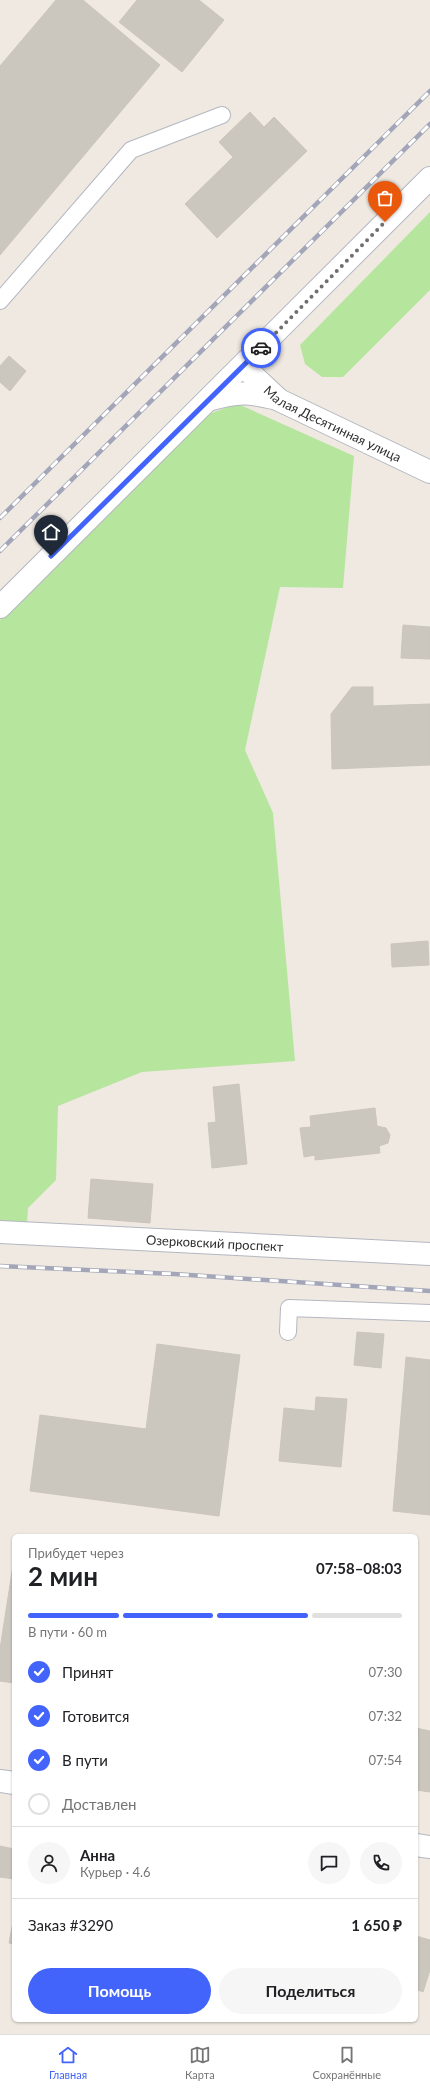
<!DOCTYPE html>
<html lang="ru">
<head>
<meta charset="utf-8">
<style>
  body { margin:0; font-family:Lato,sans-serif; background:#f6f6f6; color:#202124; height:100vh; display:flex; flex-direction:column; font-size:15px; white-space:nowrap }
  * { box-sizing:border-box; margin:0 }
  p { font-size:13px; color:#757577 }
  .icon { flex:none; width:22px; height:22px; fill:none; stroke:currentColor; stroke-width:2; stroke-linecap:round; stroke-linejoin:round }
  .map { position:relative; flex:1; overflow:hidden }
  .sheet { position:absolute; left:12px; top:1534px; width:406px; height:488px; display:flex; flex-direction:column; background:#fff; border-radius:6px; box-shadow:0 1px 3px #0004 }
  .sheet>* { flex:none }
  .pin { position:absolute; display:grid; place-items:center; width:34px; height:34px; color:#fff; margin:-41px -17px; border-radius:50% 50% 50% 0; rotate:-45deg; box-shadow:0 0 4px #0007 }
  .pin .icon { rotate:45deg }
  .courier { position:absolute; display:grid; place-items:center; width:40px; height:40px; margin:-20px; border:3px solid #4264fb; border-radius:50%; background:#fff; color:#222; box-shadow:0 1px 5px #0007 }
  .headline em { font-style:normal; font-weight:700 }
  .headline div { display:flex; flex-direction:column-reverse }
  .headline { display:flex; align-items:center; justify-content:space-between; height:68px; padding:0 16px }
  h1 { font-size:26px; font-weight:700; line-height:30px }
  .bar { display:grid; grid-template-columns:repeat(4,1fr); gap:6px 4px; align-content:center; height:48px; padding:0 16px }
  .bar i { height:5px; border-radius:3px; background:#e0e0e0 }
  .bar .current { background:#4264fb }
  .bar p { grid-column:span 4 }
  .line { display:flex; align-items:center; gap:10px; padding:0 16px; border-top:1px solid #e0e0e0 }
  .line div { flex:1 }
  .round { display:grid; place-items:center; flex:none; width:42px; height:42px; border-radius:21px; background:#f6f6f6 }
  ol { padding:0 16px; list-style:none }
  li { display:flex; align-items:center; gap:12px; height:44px }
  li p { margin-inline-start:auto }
  li .icon { padding:4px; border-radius:50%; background:#4264fb; color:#fff; stroke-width:4 }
  li:last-child { color:#757577 }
  li i { width:22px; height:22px; border:2px solid #e0e0e0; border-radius:50% }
  .cta { display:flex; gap:8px; margin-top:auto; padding:8px 16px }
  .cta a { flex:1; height:46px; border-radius:24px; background:#4264fb; color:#fff; font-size:16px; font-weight:700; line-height:46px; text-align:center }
  .cta a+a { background:#f6f6f6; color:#202124 }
  .dock { display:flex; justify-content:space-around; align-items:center; height:56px; border-top:1px solid #e0e0e0; background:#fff; font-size:11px; color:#757577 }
  .dock a { display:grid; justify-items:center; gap:2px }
  .dock .current { color:#4264fb }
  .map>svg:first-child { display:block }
  .green { fill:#b6e59e }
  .building { fill:#cbc7bf; stroke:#cbc5ba }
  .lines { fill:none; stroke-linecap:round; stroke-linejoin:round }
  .service-casing { stroke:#b4b7c1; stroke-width:18 }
  .minor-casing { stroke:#b4b7c1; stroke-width:24 }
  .tertiary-casing { stroke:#b4b7c1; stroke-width:24 }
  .service { stroke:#fff; stroke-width:16 }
  .minor { stroke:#fff; stroke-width:22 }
  .tertiary { stroke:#fff; stroke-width:22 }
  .rail-casing { stroke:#a3a6b8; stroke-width:4.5 }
  .rail { stroke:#fff; stroke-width:3; stroke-dasharray:9; stroke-linecap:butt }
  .done { stroke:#726f6d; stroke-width:4; stroke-dasharray:0 7.2 }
  .route { stroke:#4264fb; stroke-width:5 }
  .labels { text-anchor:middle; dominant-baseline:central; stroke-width:3; stroke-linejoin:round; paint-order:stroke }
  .street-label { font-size:13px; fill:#2e2e2e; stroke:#fff }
</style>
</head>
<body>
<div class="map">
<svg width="430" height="2034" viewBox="0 0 430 2034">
  <rect width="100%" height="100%" fill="#efe9e1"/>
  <!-- green -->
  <path class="green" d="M430,212V290L343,377H322L305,364L300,345Z
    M238,404L354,456L343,588L280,587L245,750L273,813L295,1061L142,1072L58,1106L56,1180L28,1208L27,1223H0V620L208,414Z"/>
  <!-- building -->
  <path class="building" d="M56,0H83L160,65L0,255V66Z
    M137,0H199L224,20L182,72L119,22Z
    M250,112L264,127L274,117L307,151L217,238L185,204L233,157L219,142Z
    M9,356L26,371L10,391L0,382V366Z
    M403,625L430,627V659L401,658Z
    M352,687H373V706L430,704V765L332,769L331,714Z
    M428,941L429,965L392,967L391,944Z
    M239,1084L247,1164L212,1168L208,1123L216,1122L213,1087Z
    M375,1108L377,1126L386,1128L390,1135L388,1143L379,1146L380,1153L315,1160V1155L304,1157L300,1128L311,1127L310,1116Z
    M91,1179L153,1184L150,1223L88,1218Z
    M357,1332L384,1334L381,1368L354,1365Z
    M157,1344L240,1355L219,1516L30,1491L40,1415L146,1429Z
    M406,1357L430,1360V1515L393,1511Z
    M316,1397L347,1399L341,1467L279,1461L284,1408L315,1411Z
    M14,1559V1683L0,1681V1649Z
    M416,1728L430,1731V1792L416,1790Z
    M0,1846L14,1849V1879L0,1877Z
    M14,1917V1944L9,1943Z
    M416,1936L430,1940V1970L423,1992L416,1989Z"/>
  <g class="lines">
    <!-- service casing -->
    <g class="service-casing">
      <path id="service" d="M0,301L131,150L222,115
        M288,1332L289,1308L430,1313"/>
    </g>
    <!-- minor casing -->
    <g class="minor-casing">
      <g id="minor">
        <path id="s1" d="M0,1232L430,1254"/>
        <path d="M0,1781L14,1783"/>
        <path d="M416,1845L430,1847"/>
      </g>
    </g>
    <!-- tertiary casing -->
    <g class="tertiary-casing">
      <g id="tertiary">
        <path id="s2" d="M243,366L279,400L430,472"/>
        <path d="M208,400C239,391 248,392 278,399"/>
        <path d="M0,607L430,178"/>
      </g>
    </g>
    <!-- service -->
    <use href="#service" class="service"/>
    <!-- minor -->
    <use href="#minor" class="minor"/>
    <!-- tertiary -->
    <use href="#tertiary" class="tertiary"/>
    <!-- rail casing -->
    <g class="rail-casing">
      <path id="rail" d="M0,518L430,91
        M0,551L430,124
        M0,1266L174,1274L430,1291"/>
    </g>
    <!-- rail -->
    <use href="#rail" class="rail"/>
  </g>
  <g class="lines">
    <!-- done -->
    <path class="done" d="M261,348L385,222"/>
    <!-- route -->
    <path class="route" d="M51,556L261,348"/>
  </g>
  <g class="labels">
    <!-- street labels -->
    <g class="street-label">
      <text stroke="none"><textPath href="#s2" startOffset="108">Малая Десятинная улица</textPath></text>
      <text stroke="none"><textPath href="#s1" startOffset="215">Озерковский проспект</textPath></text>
    </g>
  </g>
</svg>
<div class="pin" style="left:385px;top:222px;background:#ea580c"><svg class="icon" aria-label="bag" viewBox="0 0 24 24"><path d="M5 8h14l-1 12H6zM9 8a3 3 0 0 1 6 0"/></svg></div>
<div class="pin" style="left:51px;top:556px;background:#1f2937"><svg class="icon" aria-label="home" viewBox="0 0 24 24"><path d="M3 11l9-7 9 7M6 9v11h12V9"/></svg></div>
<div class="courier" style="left:261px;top:348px"><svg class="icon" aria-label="car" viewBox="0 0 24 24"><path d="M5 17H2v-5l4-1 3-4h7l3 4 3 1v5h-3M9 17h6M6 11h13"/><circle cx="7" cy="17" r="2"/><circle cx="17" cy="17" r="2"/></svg></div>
<section class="sheet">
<div class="headline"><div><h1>2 мин</h1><p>Прибудет через</p></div><em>07:58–08:03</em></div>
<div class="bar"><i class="current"></i><i class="current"></i><i class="current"></i><i></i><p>В пути · 60 m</p></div>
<ol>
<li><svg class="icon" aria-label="check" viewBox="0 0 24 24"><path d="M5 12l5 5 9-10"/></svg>Принят<p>07:30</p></li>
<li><svg class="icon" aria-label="check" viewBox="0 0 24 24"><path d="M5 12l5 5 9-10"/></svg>Готовится<p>07:32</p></li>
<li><svg class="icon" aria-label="check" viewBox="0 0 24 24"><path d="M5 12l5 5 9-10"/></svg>В пути<p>07:54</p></li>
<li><i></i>Доставлен</li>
</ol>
<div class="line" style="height:72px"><a class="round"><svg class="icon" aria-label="person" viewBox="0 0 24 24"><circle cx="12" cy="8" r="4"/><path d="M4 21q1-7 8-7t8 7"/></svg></a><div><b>Анна</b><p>Курьер · 4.6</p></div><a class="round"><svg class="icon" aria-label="chat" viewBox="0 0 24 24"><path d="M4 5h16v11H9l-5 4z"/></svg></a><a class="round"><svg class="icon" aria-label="phone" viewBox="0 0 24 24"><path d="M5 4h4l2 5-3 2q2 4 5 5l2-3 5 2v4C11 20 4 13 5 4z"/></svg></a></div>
<div class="line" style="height:52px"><div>Заказ #3290</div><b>1 650 ₽</b></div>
<div class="cta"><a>Помощь</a><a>Поделиться</a></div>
</section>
</div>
<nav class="dock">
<a class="current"><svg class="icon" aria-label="home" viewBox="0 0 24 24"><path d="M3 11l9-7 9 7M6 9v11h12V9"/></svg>Главная</a>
<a><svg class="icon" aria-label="map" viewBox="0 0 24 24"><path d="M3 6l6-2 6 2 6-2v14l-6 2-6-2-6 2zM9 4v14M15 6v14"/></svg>Карта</a>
<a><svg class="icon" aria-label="saved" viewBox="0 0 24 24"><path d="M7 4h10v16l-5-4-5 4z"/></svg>Сохранённые</a>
</nav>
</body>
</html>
